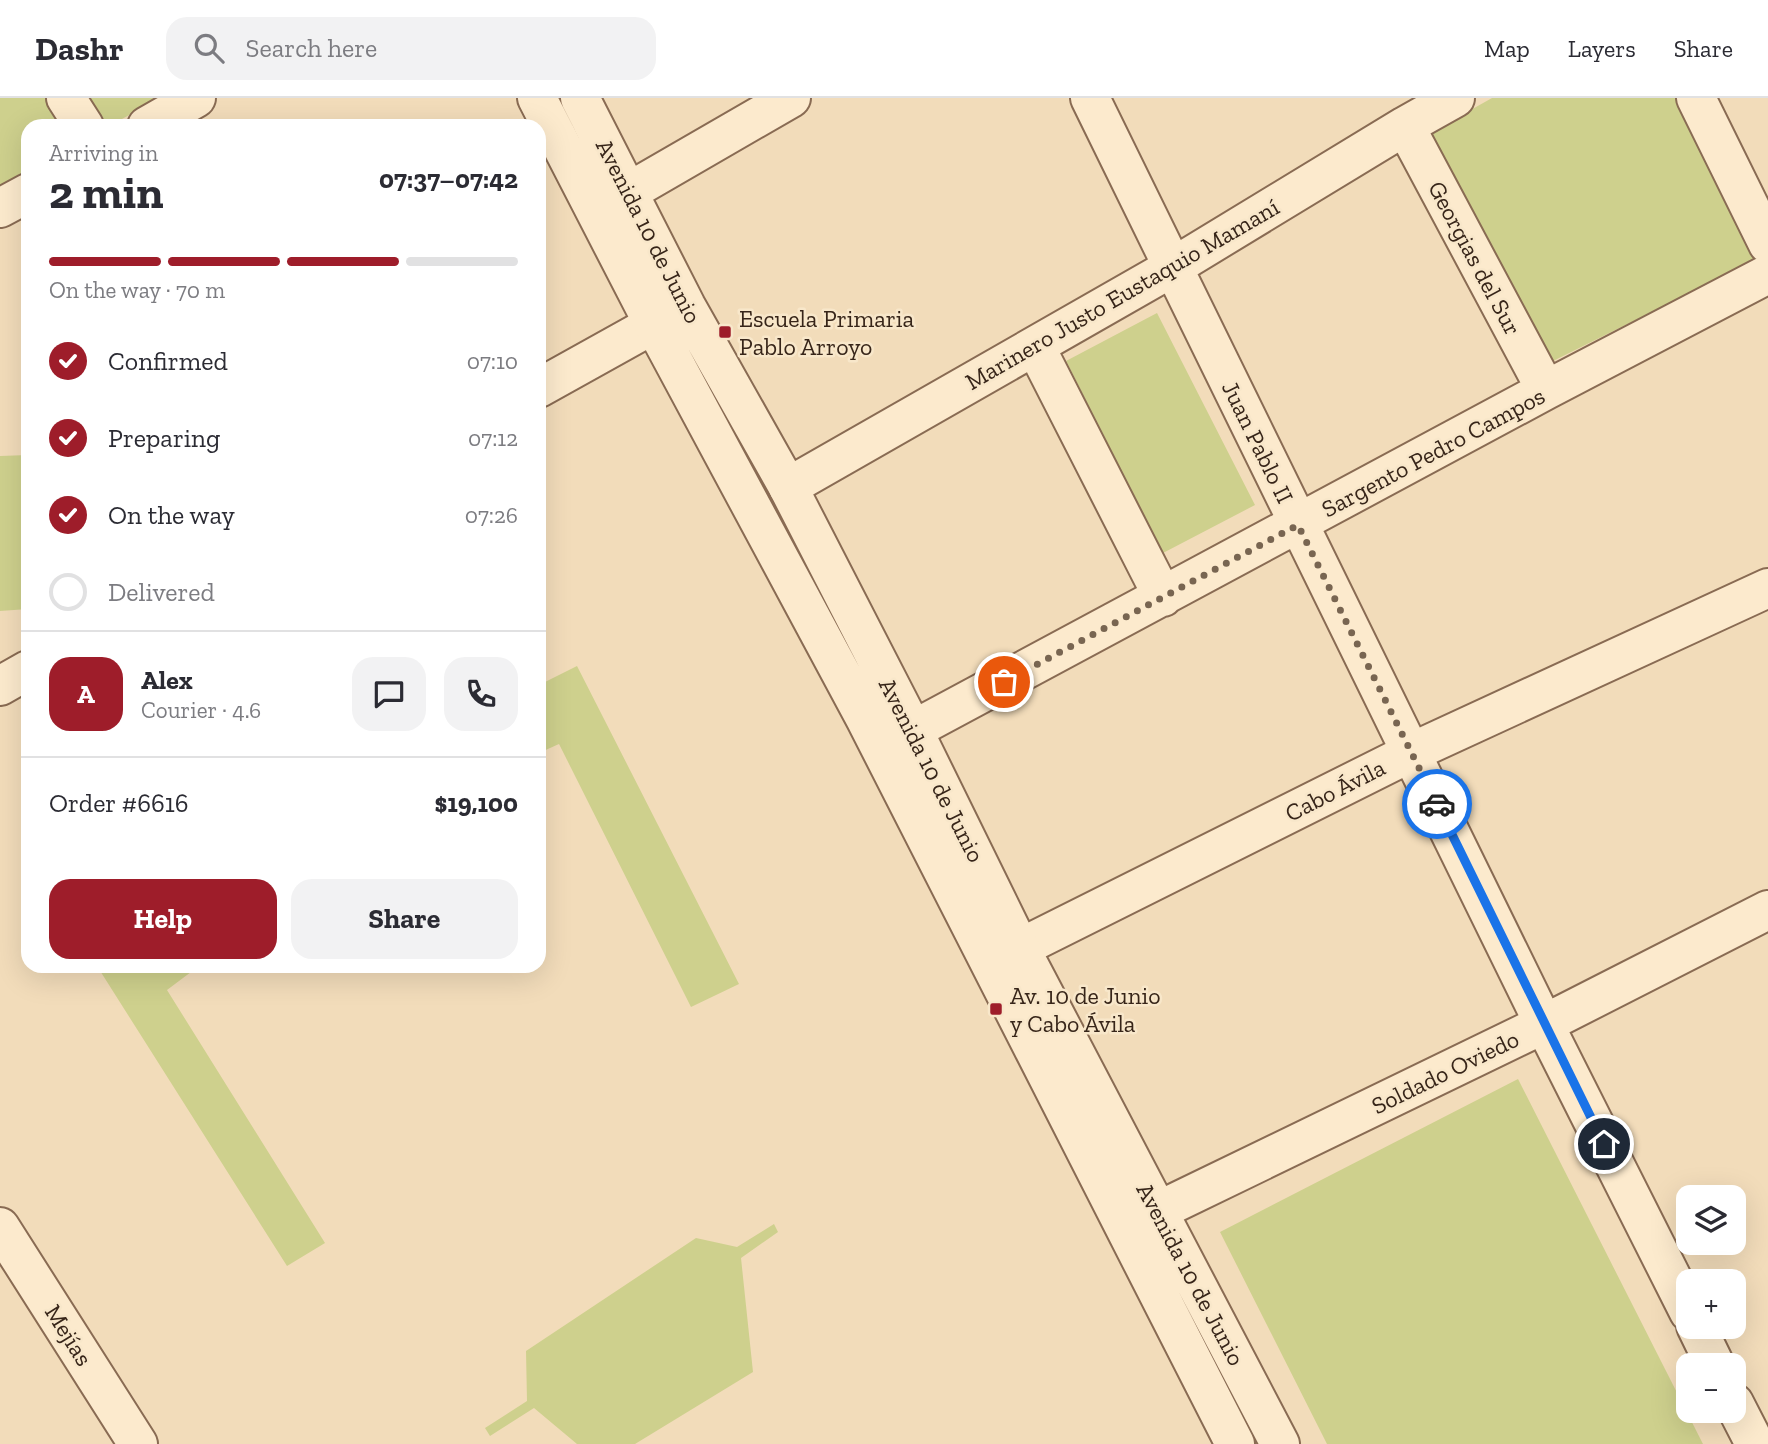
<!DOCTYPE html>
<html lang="en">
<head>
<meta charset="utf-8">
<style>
  body { margin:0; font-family:"Zilla Slab",serif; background:#f2f2f3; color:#2b2b33; height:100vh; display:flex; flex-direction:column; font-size:26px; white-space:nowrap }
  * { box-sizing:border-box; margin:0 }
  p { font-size:23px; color:#7c7c81 }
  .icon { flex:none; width:38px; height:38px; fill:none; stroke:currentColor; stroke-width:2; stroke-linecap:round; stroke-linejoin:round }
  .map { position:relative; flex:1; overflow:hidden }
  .side { position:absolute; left:21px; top:21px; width:525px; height:854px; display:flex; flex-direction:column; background:#fff; border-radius:21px; box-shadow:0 7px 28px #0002 }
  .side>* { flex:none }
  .tools { position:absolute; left:1676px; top:1087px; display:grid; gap:14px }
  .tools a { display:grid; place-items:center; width:70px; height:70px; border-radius:14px; background:#fff; box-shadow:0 7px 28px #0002; font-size:35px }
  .pin { position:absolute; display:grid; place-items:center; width:60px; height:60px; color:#fff; margin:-30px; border:4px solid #fff; border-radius:50%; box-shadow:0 2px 7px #0007 }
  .courier { position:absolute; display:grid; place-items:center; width:70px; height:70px; margin:-35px; border:5px solid #1a73e8; border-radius:50%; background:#fff; color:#222; box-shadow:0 2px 9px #0007 }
  .overview em { font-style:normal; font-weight:700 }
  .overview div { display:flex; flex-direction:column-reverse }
  .overview { display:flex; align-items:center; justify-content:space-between; height:119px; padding:0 28px }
  h1 { font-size:46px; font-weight:700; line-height:52px }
  .bar { display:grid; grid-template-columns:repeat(4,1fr); gap:10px 7px; align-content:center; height:84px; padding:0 28px }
  .bar i { height:9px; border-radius:5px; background:#e1e1e2 }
  .bar .selected { background:#9e1d2a }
  .bar p { grid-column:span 4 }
  .line { display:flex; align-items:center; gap:18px; padding:0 28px; border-top:2px solid #e1e1e2 }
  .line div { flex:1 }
  .round { display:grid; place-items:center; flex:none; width:74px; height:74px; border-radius:21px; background:#f2f2f3 }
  ol { padding:0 28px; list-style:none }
  li { display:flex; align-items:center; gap:21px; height:77px }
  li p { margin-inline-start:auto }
  li .icon { padding:7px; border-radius:50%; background:#9e1d2a; color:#fff; stroke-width:4 }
  li:last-child { color:#7c7c81 }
  li i { width:38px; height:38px; border:4px solid #e1e1e2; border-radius:50% }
  .action { display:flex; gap:14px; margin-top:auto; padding:14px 28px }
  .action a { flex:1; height:80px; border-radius:21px; background:#9e1d2a; color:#fff; font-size:28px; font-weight:700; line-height:80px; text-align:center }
  .action a+a { background:#f2f2f3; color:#2b2b33 }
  header { display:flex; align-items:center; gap:42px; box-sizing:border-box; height:98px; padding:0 35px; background:#fff; border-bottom:2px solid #e1e1e2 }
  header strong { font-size:33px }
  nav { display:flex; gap:38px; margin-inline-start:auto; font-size:24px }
  .search { width:490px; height:63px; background:#f2f2f3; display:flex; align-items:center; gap:18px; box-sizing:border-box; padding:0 24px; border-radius:21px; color:#7c7c81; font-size:26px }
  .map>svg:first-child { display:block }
  .green { fill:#ced08d }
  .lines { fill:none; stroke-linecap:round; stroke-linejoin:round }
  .minor-casing { stroke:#896b53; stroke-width:42 }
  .tertiary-casing { stroke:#896b53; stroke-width:42 }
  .minor { stroke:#fceacd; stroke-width:38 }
  .tertiary { stroke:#fceacd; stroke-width:38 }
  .done { stroke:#786551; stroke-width:7; stroke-dasharray:0 12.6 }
  .route { stroke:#1a73e8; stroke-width:9 }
  .poi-dot { fill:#9e1d2a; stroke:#f8e7ca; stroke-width:2.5 }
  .labels { text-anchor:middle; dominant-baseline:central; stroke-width:5; stroke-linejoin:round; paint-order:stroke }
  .street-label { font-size:24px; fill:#372519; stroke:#f8e7ca }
  .poi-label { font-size:24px; fill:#372519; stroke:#f8e7ca; text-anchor:start }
</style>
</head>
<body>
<header>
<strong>Dashr</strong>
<div class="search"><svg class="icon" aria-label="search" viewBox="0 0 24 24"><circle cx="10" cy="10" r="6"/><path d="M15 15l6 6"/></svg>Search here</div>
<nav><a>Map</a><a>Layers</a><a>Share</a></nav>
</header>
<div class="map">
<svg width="1768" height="1346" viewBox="0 0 1768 1346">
  <rect width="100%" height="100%" fill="#f2dcba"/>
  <!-- green -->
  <path class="green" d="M0,0H56L74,28H28V78L0,93Z
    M81,0H161L109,28H100Z
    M1492,0H1678L1760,160L1547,266L1428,36Z
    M1157,215L1255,407L1163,455L1066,263Z
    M28,357V511L0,513V358Z
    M577,568L739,886L691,909L559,646L539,655V587Z
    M97,868H199L167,892L325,1145L287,1168Z
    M1518,981L1703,1346H1327L1220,1134Z
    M774,1126L778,1134L741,1160L753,1274L635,1346H577L534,1310L490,1338L485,1330L527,1303L526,1253L696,1140L737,1149Z"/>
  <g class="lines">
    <!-- minor casing -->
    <g class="minor-casing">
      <path id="minor" d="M66,0L84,28
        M1090,0L1544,926L1689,1214
        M1696,0L1768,146
        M147,28L196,0
        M1405,28L1546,292
        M0,110L28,95
        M599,111L791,0
        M1035,248L1163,499
        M539,290L681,211
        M788,389L1173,169L1405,28L1455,0
        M0,588L28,572
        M913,632L1546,292L1768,176
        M1020,850L1412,654L1768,490
        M1158,1113L1544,926L1768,812
        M0,1129L138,1346
        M1696,1228L1715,1267
        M1734,1305L1755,1346"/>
    </g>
    <!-- tertiary casing -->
    <g class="tertiary-casing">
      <path id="tertiary" d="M537,0L654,227L865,620L1235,1346
        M580,0L686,208L788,389L913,632L1020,850L1280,1346"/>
    </g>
    <!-- minor -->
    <use href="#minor" class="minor"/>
    <!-- tertiary -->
    <use href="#tertiary" class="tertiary"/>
  </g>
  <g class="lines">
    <!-- done -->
    <path class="done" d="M1004,584L1298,427L1437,706"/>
    <!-- route -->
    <path class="route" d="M1437,706L1604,1046"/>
  </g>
  <!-- markers -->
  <g class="poi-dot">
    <rect x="718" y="227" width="14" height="14" rx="3.5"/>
    <rect x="989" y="904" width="14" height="14" rx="3.5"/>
  </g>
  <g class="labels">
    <!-- street labels -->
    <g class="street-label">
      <text transform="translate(649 133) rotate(63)">Avenida 10 de Junio</text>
      <text transform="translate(1475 160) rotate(62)">Georgias del Sur</text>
      <text transform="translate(1122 196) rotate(-30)">Marinero Justo Eustaquio Mamaní</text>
      <text transform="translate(1258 344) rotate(64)">Juan Pablo II</text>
      <text transform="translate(1433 354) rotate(-28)">Sargento Pedro Campos</text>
      <text transform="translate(932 672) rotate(63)">Avenida 10 de Junio</text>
      <text transform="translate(1335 692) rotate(-27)">Cabo Ávila</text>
      <text transform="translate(1445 974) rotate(-26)">Soldado Oviedo</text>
      <text transform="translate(1191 1176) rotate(62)">Avenida 10 de Junio</text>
      <text transform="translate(69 1237) rotate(58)">Mejías</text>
    </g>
    <!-- poi labels -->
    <g class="poi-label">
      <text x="739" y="220">Escuela Primaria<tspan x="739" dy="28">Pablo Arroyo</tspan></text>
      <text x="1010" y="897">Av. 10 de Junio<tspan x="1010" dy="28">y Cabo Ávila</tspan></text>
    </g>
  </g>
</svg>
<div class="tools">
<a><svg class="icon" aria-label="layers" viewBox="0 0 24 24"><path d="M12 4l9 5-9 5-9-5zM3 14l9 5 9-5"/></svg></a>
<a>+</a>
<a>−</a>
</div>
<div class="pin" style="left:1004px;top:584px;background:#ea580c"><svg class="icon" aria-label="bag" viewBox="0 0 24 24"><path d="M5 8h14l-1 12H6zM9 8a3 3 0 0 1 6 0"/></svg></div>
<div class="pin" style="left:1604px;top:1046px;background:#1f2937"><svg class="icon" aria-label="home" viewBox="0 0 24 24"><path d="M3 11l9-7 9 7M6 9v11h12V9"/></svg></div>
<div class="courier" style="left:1437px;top:706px"><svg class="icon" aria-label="car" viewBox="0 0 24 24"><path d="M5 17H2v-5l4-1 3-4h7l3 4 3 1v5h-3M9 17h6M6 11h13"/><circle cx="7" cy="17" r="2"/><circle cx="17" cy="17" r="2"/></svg></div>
<section class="side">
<div class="overview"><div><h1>2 min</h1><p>Arriving in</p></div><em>07:37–07:42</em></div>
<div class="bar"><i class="selected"></i><i class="selected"></i><i class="selected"></i><i></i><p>On the way · 70 m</p></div>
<ol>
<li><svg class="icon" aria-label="check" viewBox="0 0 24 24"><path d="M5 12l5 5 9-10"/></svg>Confirmed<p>07:10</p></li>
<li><svg class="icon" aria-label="check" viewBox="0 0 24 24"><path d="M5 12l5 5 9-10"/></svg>Preparing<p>07:12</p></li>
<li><svg class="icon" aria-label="check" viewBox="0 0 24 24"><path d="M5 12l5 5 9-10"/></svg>On the way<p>07:26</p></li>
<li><i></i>Delivered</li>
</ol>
<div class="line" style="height:126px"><b class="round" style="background:#9e1d2a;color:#fff">A</b><div><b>Alex</b><p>Courier · 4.6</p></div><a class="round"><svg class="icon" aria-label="chat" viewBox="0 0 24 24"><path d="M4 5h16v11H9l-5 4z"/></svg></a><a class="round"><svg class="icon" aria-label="phone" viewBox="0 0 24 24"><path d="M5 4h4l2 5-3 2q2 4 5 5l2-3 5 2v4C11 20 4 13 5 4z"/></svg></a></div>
<div class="line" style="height:91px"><div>Order #6616</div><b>$19,100</b></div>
<div class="action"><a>Help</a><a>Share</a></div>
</section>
</div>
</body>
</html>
